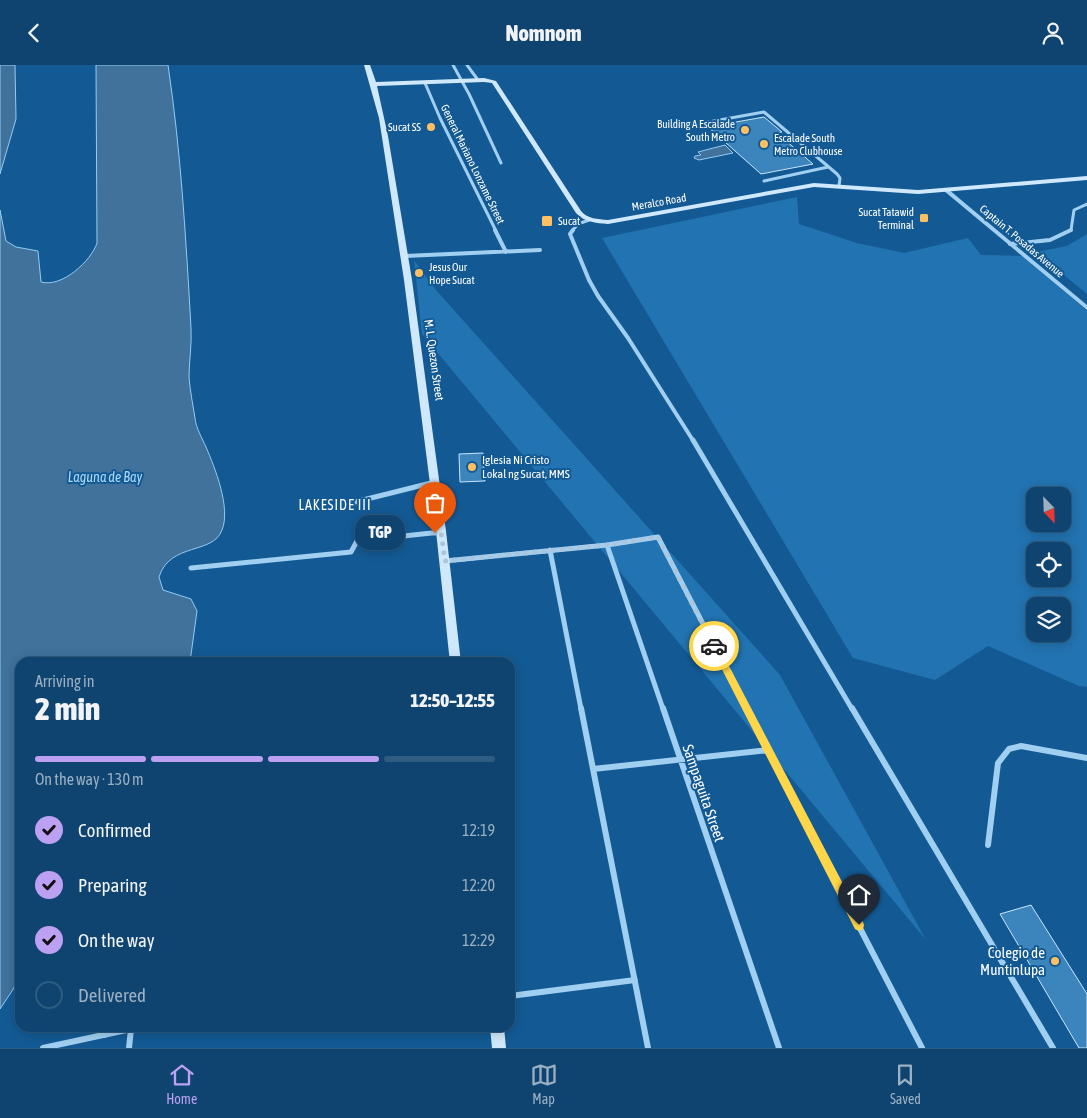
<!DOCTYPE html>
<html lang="en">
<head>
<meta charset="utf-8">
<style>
  body { margin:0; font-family:"Asap Condensed",sans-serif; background:#1c4e77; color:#f1f3f6; height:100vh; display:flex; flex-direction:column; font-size:19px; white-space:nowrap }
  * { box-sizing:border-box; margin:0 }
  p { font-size:16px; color:#9bb0c3 }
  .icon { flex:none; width:28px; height:28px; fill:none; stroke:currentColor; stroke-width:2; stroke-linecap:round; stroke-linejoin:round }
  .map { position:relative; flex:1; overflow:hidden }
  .drawer { position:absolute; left:15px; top:592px; width:500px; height:375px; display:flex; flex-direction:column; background:#0e446f; border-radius:15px; box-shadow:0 2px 12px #0003,0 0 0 1px #2e5c82 }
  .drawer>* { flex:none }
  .needle { width:32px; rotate:157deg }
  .buttons { position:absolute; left:1026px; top:422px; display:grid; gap:10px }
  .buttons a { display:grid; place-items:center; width:45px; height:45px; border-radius:10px; background:#0e446f; box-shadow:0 2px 12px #0003,0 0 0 1px #2e5c82; font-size:25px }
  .pin { position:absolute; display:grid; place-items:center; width:42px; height:42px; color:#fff; margin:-51px -21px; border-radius:50% 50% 50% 0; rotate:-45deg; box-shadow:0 0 5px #0007 }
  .pin .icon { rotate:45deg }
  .courier { position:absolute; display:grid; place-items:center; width:50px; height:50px; margin:-25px; border:4px solid #ffd54a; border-radius:50%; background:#fff; color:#222; box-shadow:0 1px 6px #0007 }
  .bubble { position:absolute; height:35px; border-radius:15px; background:#0e446f; box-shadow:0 2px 12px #0003,0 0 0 1px #2e5c82; font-size:16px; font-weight:800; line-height:35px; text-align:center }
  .overview em { font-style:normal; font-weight:800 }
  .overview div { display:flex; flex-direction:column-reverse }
  .overview { display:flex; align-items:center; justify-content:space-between; height:85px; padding:0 20px }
  h1 { font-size:32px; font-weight:800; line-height:38px }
  .bar { display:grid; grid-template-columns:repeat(4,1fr); gap:8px 5px; align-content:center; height:60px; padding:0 20px }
  .bar i { height:6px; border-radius:4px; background:#2e5c82 }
  .bar .current { background:#bca0f2 }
  .bar p { grid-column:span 4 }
  ol { padding:0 20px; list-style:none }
  li { display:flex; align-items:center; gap:15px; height:55px }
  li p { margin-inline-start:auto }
  li .icon { padding:5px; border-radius:50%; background:#bca0f2; color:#111; stroke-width:4 }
  li:last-child { color:#9bb0c3 }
  li i { width:28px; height:28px; border:2px solid #2e5c82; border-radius:50% }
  header { display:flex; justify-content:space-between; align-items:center; height:65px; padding:0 20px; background:#0e446f; font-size:22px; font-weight:800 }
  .tabs { display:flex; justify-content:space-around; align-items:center; height:70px; border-top:1px solid #2e5c82; background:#0e446f; font-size:14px; color:#9bb0c3 }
  .tabs a { display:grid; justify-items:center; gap:2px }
  .tabs .current { color:#bca0f2 }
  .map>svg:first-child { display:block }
  .green { fill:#2273b1; fill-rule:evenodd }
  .water { fill:#40729c; stroke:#93ccf5 }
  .building { fill:#3c84bc; stroke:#c9e6fd }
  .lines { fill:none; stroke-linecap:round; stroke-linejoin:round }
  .minor-far3 { stroke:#a1cff2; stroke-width:3 }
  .minor-far2 { stroke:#a1cff2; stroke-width:4 }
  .minor-far1 { stroke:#a1cff2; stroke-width:5 }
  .minor { stroke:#a1cff2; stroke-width:6 }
  .tertiary { fill:#a1cff2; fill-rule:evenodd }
  .secondary { fill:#d0e8fc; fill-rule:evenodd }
  .route { fill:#ffd54a }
  .done { stroke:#acc5da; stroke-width:5; stroke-dasharray:0 9 }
  .poi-dot { fill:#ffc063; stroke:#135a94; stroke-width:2 }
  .labels { text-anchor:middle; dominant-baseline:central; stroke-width:4; stroke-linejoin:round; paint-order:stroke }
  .far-poi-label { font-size:11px; fill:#fff; stroke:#135a94; text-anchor:end }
  .far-street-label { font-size:11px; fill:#fff; stroke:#135a94 }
  .street-label { font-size:12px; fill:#fff; stroke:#135a94 }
  .poi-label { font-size:12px; fill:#fff; stroke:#135a94; text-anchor:start }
  .water-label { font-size:14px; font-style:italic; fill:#add9f9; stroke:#135a94 }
  .neighbourhood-label { font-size:14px; letter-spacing:1px; fill:#fff; stroke:#135a94 }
  .near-street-label { font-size:15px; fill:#fff; stroke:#135a94 }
  .near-poi-label { font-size:15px; fill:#fff; stroke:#135a94; text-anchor:end }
</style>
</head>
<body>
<header><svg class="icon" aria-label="back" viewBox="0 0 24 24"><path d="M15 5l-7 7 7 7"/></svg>Nomnom<svg class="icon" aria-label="person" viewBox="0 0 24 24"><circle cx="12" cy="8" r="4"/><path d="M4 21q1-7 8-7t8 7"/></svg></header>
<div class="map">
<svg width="1087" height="983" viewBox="0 0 1087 983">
  <rect width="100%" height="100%" fill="#135a94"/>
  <!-- green -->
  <path class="green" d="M797,132L799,159L857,178L904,188L968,173L981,190L1024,191L1087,246V622L1079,621L988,581L935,615L853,593L602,173ZM1035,431H1062V459H1035ZM1035,486H1062V514H1035ZM1035,541H1062V569H1035Z
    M1087,169V229L1036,187L1067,181Z
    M414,195L436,225L780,610L926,875L422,269Z"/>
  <!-- water -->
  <path class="water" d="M0,0H15L16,54L0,109Z
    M96,0H168C181,87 186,175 191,263C192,280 189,296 189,312C190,326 193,340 195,353C196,363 202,373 206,382C215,403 231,443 222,465C213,490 170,477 159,512L163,525L191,534L197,546L190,597L20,598V899L14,923L0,944V145L6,176L16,182L38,186L41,217C62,223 91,196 97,178Z
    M725,80L733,88L699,95L694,93L695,91L701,90L698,87Z"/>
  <!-- building -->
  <path class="building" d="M764,52L782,67L777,68L813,99L761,109L708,62Z
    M483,388L485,416L460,417L459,389Z
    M1031,840L1087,929V983H1079L1000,849Z"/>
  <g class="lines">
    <!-- minor-far3 -->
    <path class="minor-far3" d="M453,0L469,29L501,98
      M467,0L478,15
      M425,18L440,53L496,166
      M703,58L764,47L837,109L840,113L839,121
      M764,116L828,102
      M572,166L578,159L589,155
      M1069,166L1071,165L1074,145L1087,139"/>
    <!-- minor-far2 -->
    <path class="minor-far2" d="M495,165L506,187
      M573,165L570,169L589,215L598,231L628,273L694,377
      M1010,179L1050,175L1071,165
      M405,191L540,185"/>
    <!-- minor-far1 -->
    <path class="minor-far1" d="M693,375L852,644
      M351,438L435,417
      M607,480L663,644
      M550,485L581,644
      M445,496L607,480L658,472L747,644
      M191,503L351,487L357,476L441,467"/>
    <!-- minor -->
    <path class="minor" d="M581,643L648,983
      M663,643L779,983
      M746,643L922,983
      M852,643L1053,983
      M593,704L768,685
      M988,780L998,698L1009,684L1021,681L1087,693
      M510,931L635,915
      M105,970L106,962
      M43,983L131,964L129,983"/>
    <!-- tertiary -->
    <path class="tertiary" d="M944,124H948L1087,240V245L944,126Z"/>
    <!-- secondary -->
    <path class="secondary" d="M364,0H370L376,17L484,13L496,16L581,146C588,154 597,154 608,155L814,118L918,125L1087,111V115L918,129L814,122L608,159C596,158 584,157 576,148L492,18L484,17L377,21L388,71L412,215L446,466L461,598H450L436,466L404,215L379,53Z
      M490,962H504L506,983H492Z"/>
  </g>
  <!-- route -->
  <path class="route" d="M714,577L717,578L863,857L864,860L863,864L859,866L855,864L710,581Z"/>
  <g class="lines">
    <!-- done -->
    <path class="done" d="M435,468L441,467L445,496L607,480L658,472L714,581"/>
  </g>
  <!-- markers -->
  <g class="poi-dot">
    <circle cx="431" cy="62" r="5"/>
    <circle cx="745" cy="65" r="5"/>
    <circle cx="764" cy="79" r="5"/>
    <rect x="919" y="148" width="10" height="10" rx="2.5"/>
    <rect x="541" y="150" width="12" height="12" rx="2.5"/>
    <circle cx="419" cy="208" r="5"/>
    <circle cx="472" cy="402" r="5"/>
    <circle cx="1055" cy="896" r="5"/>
  </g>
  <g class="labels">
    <!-- far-poi labels -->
    <g class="far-poi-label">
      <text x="735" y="59">Building A Escalade<tspan x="735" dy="13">South Metro</tspan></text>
      <text x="421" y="62">Sucat SS</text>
      <text x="774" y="73" text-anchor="start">Escalade South<tspan x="774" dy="13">Metro Clubhouse</tspan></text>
      <text x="914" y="147">Sucat Tatawid<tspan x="914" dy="13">Terminal</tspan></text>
      <text x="558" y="156" text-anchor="start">Sucat</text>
      <text x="429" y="202" text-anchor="start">Jesus Our<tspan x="429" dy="13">Hope Sucat</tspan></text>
    </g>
    <!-- far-street labels -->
    <g class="far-street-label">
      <text transform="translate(473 99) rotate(64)">General Mariano Lonzame Street</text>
      <text transform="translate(659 137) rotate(-10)">Meralco Road</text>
      <text transform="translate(1022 176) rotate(40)">Captain T. Posadas Avenue</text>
    </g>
    <!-- street labels -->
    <g class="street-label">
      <text transform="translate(434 295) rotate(82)">M. L. Quezon Street</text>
    </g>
    <!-- poi labels -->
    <g class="poi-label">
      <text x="482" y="395">Iglesia Ni Cristo<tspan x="482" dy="14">Lokal ng Sucat, MMS</tspan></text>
    </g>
    <!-- water labels -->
    <g class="water-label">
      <text x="105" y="412">Laguna de Bay</text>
    </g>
    <!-- neighbourhood labels -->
    <g class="neighbourhood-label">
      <text x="335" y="440">LAKESIDE III</text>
    </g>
    <!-- near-street labels -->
    <g class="near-street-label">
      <text transform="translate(704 728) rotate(71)">Sampaguita Street</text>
    </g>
    <!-- near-poi labels -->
    <g class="near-poi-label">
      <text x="1045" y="887">Colegio de<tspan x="1045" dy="17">Muntinlupa</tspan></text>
    </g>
  </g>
</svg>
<div class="buttons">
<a><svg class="needle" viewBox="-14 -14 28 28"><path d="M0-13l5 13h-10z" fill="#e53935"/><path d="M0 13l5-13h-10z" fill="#9bb0c3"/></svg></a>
<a><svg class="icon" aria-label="locate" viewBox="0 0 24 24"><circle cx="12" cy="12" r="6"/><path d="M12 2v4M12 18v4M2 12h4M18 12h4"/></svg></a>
<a><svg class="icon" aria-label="layers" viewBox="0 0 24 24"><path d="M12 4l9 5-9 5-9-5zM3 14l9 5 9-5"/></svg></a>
</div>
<div class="pin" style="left:435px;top:468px;background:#ea580c"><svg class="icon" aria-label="bag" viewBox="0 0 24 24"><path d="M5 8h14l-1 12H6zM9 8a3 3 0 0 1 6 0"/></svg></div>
<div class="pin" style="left:859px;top:860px;background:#1f2937"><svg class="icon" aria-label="home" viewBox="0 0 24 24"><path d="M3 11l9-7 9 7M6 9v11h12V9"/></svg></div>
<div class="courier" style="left:714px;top:581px"><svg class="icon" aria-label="car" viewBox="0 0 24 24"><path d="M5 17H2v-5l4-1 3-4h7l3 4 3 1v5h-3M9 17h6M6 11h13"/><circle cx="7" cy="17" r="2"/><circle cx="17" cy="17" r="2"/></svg></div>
<div class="bubble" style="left:355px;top:450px;width:50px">TGP</div>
<section class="drawer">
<div class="overview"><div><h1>2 min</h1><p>Arriving in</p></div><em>12:50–12:55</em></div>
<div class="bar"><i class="current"></i><i class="current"></i><i class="current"></i><i></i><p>On the way · 130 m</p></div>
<ol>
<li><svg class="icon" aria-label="check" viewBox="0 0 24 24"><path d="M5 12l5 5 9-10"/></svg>Confirmed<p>12:19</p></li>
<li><svg class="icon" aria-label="check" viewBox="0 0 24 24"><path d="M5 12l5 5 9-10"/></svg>Preparing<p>12:20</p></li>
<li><svg class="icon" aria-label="check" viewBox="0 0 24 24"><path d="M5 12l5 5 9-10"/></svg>On the way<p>12:29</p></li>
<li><i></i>Delivered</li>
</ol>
</section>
</div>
<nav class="tabs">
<a class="current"><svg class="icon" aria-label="home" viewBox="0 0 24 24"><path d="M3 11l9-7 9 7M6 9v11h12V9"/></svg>Home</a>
<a><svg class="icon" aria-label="map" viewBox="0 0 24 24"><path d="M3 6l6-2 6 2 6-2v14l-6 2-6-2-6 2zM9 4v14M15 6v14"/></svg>Map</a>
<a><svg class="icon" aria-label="saved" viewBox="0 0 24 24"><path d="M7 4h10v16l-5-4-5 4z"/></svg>Saved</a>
</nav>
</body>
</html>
